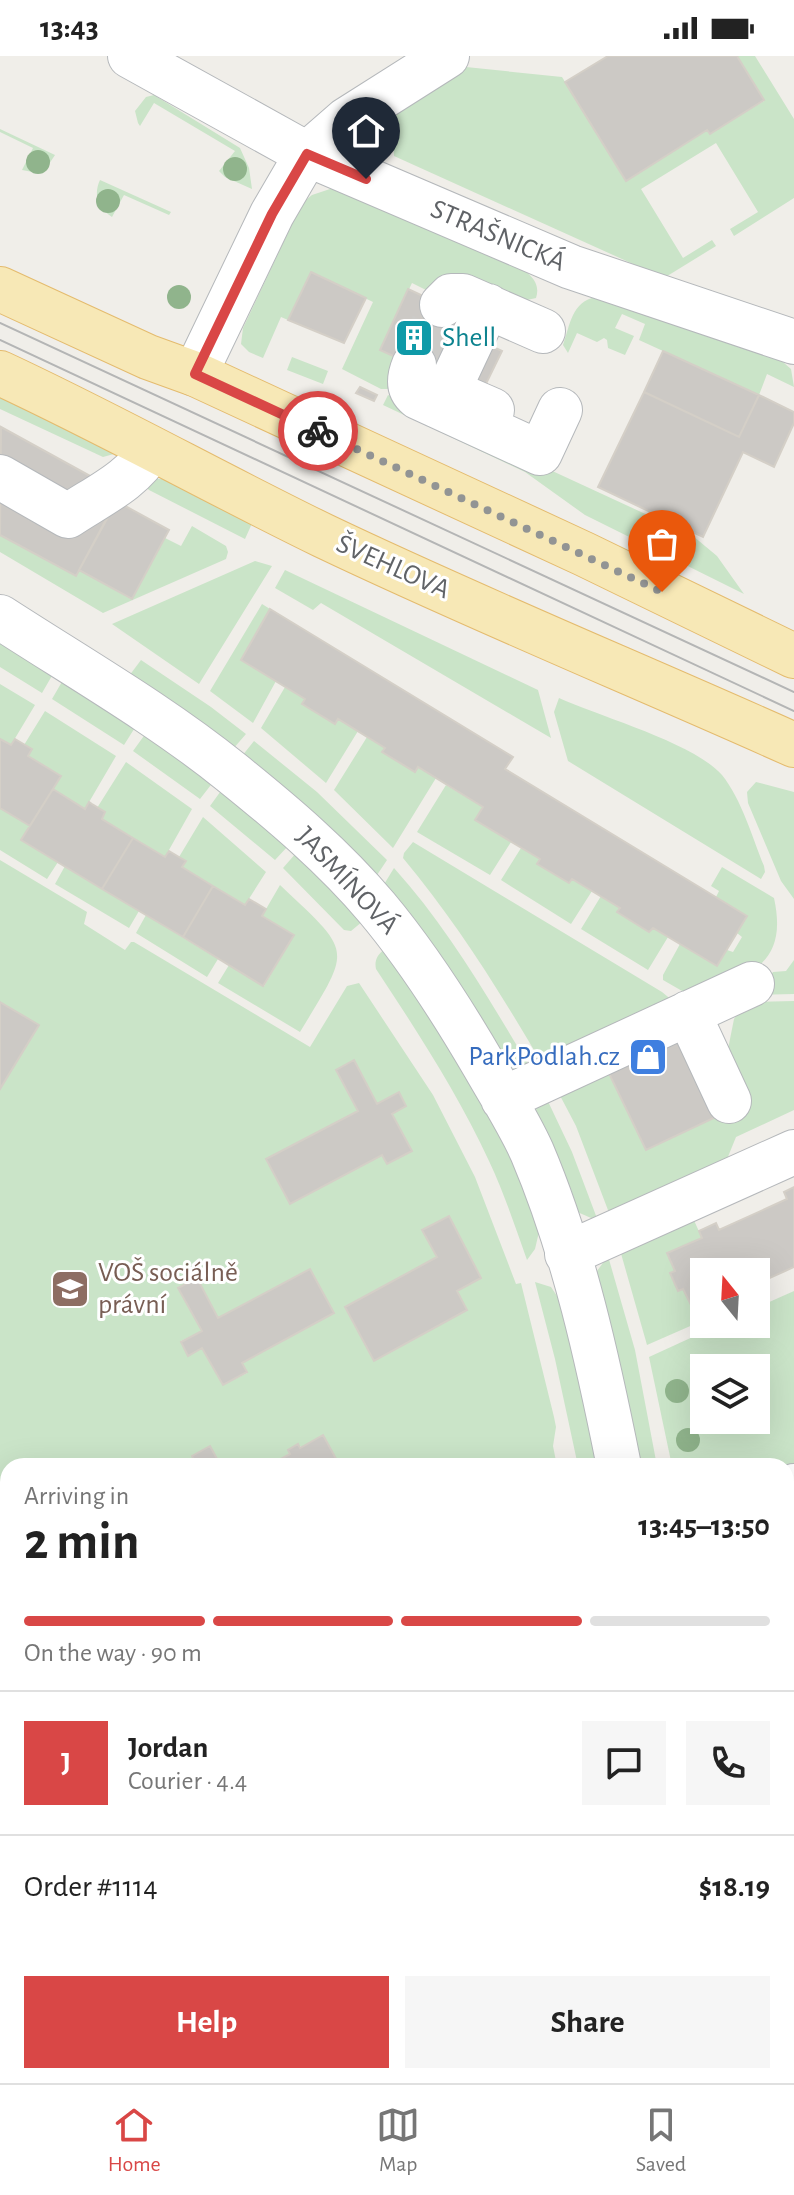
<!DOCTYPE html>
<html lang="en">
<head>
<meta charset="utf-8">
<style>
  body { margin:0; font-family:"Alegreya Sans",sans-serif; background:#f6f6f6; color:#222; height:100vh; display:flex; flex-direction:column; font-size:30px; white-space:nowrap }
  * { box-sizing:border-box; margin:0 }
  p { font-size:26px; color:#767676 }
  .icon { flex:none; width:44px; height:44px; fill:none; stroke:currentColor; stroke-width:2; stroke-linecap:round; stroke-linejoin:round }
  .map { position:relative; flex:1; overflow:hidden }
  .drawer { position:absolute; left:0px; top:1402px; width:794px; height:626px; display:flex; flex-direction:column; background:#fff; border-radius:24px 24px 0 0; box-shadow:0 8px 32px #0002 }
  .drawer>* { flex:none }
  .needle { width:52px; rotate:342deg }
  .tools { position:absolute; left:690px; top:1202px; display:grid; gap:16px }
  .tools a { display:grid; place-items:center; width:80px; height:80px; border-radius:0px; background:#fff; box-shadow:0 8px 32px #0002; font-size:40px }
  .pin { position:absolute; display:grid; place-items:center; width:68px; height:68px; color:#fff; margin:-82px -34px; border-radius:50% 50% 50% 0; rotate:-45deg; box-shadow:0 0 8px #0007 }
  .pin .icon { rotate:45deg }
  .courier { position:absolute; display:grid; place-items:center; width:80px; height:80px; margin:-40px; border:6px solid #d94746; border-radius:50%; background:#fff; color:#222; box-shadow:0 2px 10px #0007 }
  .headline em { font-style:normal; font-weight:600 }
  .headline div { display:flex; flex-direction:column-reverse }
  .headline { display:flex; align-items:center; justify-content:space-between; height:136px; padding:0 24px }
  h1 { font-size:52px; font-weight:600; line-height:60px }
  .bar { display:grid; grid-template-columns:repeat(4,1fr); gap:12px 8px; align-content:center; height:96px; padding:0 24px }
  .bar i { height:10px; border-radius:6px; background:#e0e0e0 }
  .bar .selected { background:#d94746 }
  .bar p { grid-column:span 4 }
  .line { display:flex; align-items:center; gap:20px; padding:0 24px; border-top:2px solid #e0e0e0 }
  .line div { flex:1 }
  .round { display:grid; place-items:center; flex:none; width:84px; height:84px; border-radius:0px; background:#f6f6f6 }
  .cta { display:flex; gap:16px; margin-top:auto; padding:16px 24px }
  .cta a { flex:1; height:92px; border-radius:0px; background:#d94746; color:#fff; font-size:32px; font-weight:600; line-height:92px; text-align:center }
  .cta a+a { background:#f6f6f6; color:#222 }
  .status { display:flex; justify-content:space-between; align-items:center; height:56px; padding:0 40px; background:#fff; direction:ltr }
  .status svg { height:22px; fill:currentColor }
  .tabs { display:flex; justify-content:space-around; align-items:center; height:112px; border-top:2px solid #e0e0e0; background:#fff; font-size:22px; color:#767676 }
  .tabs a { display:grid; justify-items:center; gap:4px }
  .tabs .selected { color:#d94746 }
  .map>svg:first-child { display:block }
  .green { fill:#cae4c8; fill-rule:evenodd }
  .building { fill:#ccc9c5; stroke:#d4cfc7; stroke-width:2 }
  .lines { fill:none; stroke-linecap:round; stroke-linejoin:round }
  .minor-tunnel { stroke:#cccbc8; stroke-width:44; stroke-dasharray:44 22; stroke-linecap:butt }
  .minor-casing { stroke:#b5b8bb; stroke-width:46 }
  .major-casing { stroke:#e4bb6e; stroke-width:46 }
  .minor { stroke:#fff; stroke-width:44 }
  .major { stroke:#f7e8b6; stroke-width:44 }
  .tram { stroke:#b4b5b5; stroke-width:2 }
  .tree { fill:#90b48c }
  .done { stroke:#929494; stroke-width:8; stroke-dasharray:0 14.4 }
  .route { stroke:#d94746; stroke-width:10 }
  .labels { text-anchor:middle; dominant-baseline:central; stroke-width:6; stroke-linejoin:round; paint-order:stroke }
  .street-label { font-size:28px; fill:#606367; stroke:#fff }
  .culture-label { font-size:28px; fill:#0d838f; stroke:#fff; text-anchor:start }
  .shop-label { font-size:28px; fill:#366cbe; stroke:#fff; text-anchor:end }
  .education-label { font-size:28px; fill:#785e54; stroke:#fff; text-anchor:start }
</style>
</head>
<body>
<div class="status"><b>13:43</b><svg viewBox="0 0 49 12"><path d="M0 12V9h3v3zM5 12V6h3v6zM10 12V3h3v9zM15 12V0h3v12zM26 1h20v11H26zM47 4h2v5h-2z"/></svg></div>
<div class="map">
<svg width="794" height="2027" viewBox="0 0 794 2027">
  <rect width="100%" height="100%" fill="#f0eee9"/>
  <!-- green -->
  <path class="green" d="M737,0H755L794,63V142L734,180L730,173L758,156L716,87L641,133L683,202L712,184L716,190L664,222L394,100L392,61L466,11L562,21L626,124L707,74L710,77L764,45Z
    M154,39L240,92L249,112L252,133L225,121L219,115L235,95L154,47L140,70L138,67L135,55L146,41Z
    M0,73L55,99L47,111L38,117L22,114L33,92L0,76Z
    M100,124L171,156L169,159L124,139L112,161C98,152 93,139 100,124Z
    M330,133H338L525,215C534,222 540,230 536,242L527,244L468,221L434,238L412,227L380,293L404,305L390,333H381L342,313L373,246L311,216L288,264L281,261L263,302L249,296L241,288L243,272L302,147L312,139Z
    M596,241L776,300L791,313L794,331L767,318L759,339L639,284L645,268L622,258L615,272L634,280L625,299L608,292L607,284L604,282L597,286L577,277L568,297L563,289C570,269 572,245 596,241Z
    M292,301L328,315L323,328L287,314Z
    M0,339L121,396L103,401L0,353Z
    M388,339L693,480L717,500L744,538L585,459L525,416L383,349Z
    M150,423H172L254,463L245,483L149,434L145,430Z
    M192,470L226,490L228,496L226,503L103,557L0,496V479L75,519L79,514L131,543L165,482L181,490Z
    M255,505L272,510L199,628L112,568Z
    M285,514L538,634L551,682L321,547L313,554L275,532Z
    M262,548L270,553L241,604L276,625L253,667L210,635Z
    M0,586L53,618L42,637L0,611Z
    M141,604L211,651L246,678L233,693L129,620Z
    M63,624L136,670L124,689L52,643Z
    M0,628L35,649L11,689L0,683Z
    M285,631L358,675L326,727L261,672Z
    M559,642C601,661 694,687 722,719C742,744 752,781 764,810L765,816L761,823L568,705L554,656Z
    M45,655L116,700L85,753L53,733L60,719L28,700L32,693L24,689Z
    M146,677L214,725L200,743L133,695Z
    M367,681L385,692L383,696L414,716L418,711L436,722L393,792L334,734Z
    M254,685L317,736L387,804L375,822L242,700Z
    M126,706L192,753L165,801L102,763L105,756L97,752Z
    M756,726L794,736V843L781,825L748,747L747,736Z
    M446,729L483,751L475,764L511,786L490,819L417,776Z
    M223,732L289,789L275,804L210,750Z
    M0,752L30,770L58,806L47,823L0,794Z
    M203,761L266,816L245,849L182,811L185,805L179,801Z
    M413,786L662,936L673,945L545,1013C502,939 458,868 403,802L404,797Z
    M521,792L540,803L538,808L569,827L572,823L592,835L571,868L501,824Z
    M297,796L363,865L351,875L344,874L283,812Z
    M0,804L87,856L84,868L125,894L131,886H134L310,991L347,930L359,927L433,1039L475,1121L516,1228L521,1227L554,1361L556,1371L553,1390L557,1410H340L298,1389C277,1413 251,1410 221,1410L210,1390L192,1400L198,1410H8V1899L0,1903ZM354,1005L377,1048L399,1037L406,1050L392,1058L412,1095L387,1108L382,1099L290,1148L266,1103L358,1055ZM449,1161L481,1221L457,1235L467,1254L374,1304L437,1201L422,1174ZM310,1213L334,1257L242,1307L247,1317L223,1329L202,1292L188,1300L181,1285L202,1275L179,1232L196,1222L218,1262Z
    M65,810L139,855L129,872L55,828Z
    M722,811L774,842C789,911 747,918 696,943L663,924V919L680,888L717,910L727,894L733,896L742,881L737,877L747,860L716,841L719,835L711,830Z
    M394,812C450,874 491,947 534,1018L520,1017L506,1007L383,830Z
    M280,829C353,898 352,890 300,976L218,927L229,909L264,930L294,879L262,860Z
    M601,840L620,852L618,857L649,876L653,872L668,881L648,914L581,873Z
    M146,859L218,903L207,921L136,877Z
    M385,893L472,1027L518,1114L539,1176L535,1193L527,1204C515,1170 504,1137 489,1105C458,1038 417,975 376,913C374,904 378,898 385,893Z
    M794,904V938L755,939L773,916L786,915Z
    M794,945V1054L736,1081L723,1113L611,1162L576,1070L555,1030L728,993L734,963L746,946Z
    M544,1037L572,1096L598,1165L575,1155L534,1058Z
    M692,1160L702,1182L667,1198L675,1215L678,1235L683,1233L692,1251L704,1246V1264L647,1289L620,1194Z
    M608,1200L635,1294L657,1410H637L595,1223L597,1215Z
    M535,1226L551,1231L561,1246L599,1410H578L555,1303Z
    M794,1235V1414L786,1410H672L649,1301L721,1268H756V1252ZM704,1312H756V1364H704Z
    M786,1462L794,1480V1518L789,1521L794,1532V1556L786,1562Z
    M167,2020H425L412,2027H171Z
    M600,2020H694L680,2027H600Z"/>
  <!-- building -->
  <path class="building" d="M608,0H737L764,44L710,78L707,74L626,125L565,26Z
    M311,216L366,242L344,287L288,264Z
    M408,233L455,255L426,315L380,294Z
    M448,270L502,295L483,334L430,308Z
    M663,295L759,339L739,381L644,336Z
    M360,331L377,339L374,345L356,337Z
    M644,336L739,381L759,339L794,356V367L774,411L743,396L703,481L598,431Z
    M1,371L121,437L76,520L0,479Z
    M116,445L169,474L132,543L79,514Z
    M270,553L513,701L505,713L747,860L717,910L653,872L649,876L617,856L620,852L572,823L569,827L537,808L540,803L475,764L483,751L418,711L415,716L382,696L385,692L338,663L335,668L302,648L305,643L241,604Z
    M0,683L11,689L15,683L32,693L28,700L61,720L30,770L0,752Z
    M53,733L85,753L89,746L92,748L105,756L102,763L133,782L102,833L21,784Z
    M133,782L165,801L169,795L179,801L186,805L182,811L213,830L183,881L102,833Z
    M213,830L245,849L249,843L266,853L262,860L294,879L263,930L183,881Z
    M0,946L39,969L0,1033Z
    M676,972L718,1060L646,1094L603,1005Z
    M354,1004L377,1048L399,1036L406,1050L392,1058L412,1095L387,1108L382,1099L290,1148L266,1103L358,1055L336,1014Z
    M794,1131V1211L763,1225L760,1220L756,1222V1216H704V1246L692,1251L683,1233L678,1235L670,1217L675,1215L667,1197L702,1182L699,1175L716,1167L719,1174L787,1143L784,1136Z
    M449,1160L481,1222L457,1235L467,1254L374,1305L345,1251L437,1201L422,1174Z
    M310,1213L334,1257L242,1307L247,1316L223,1329L202,1292L188,1300L181,1286L202,1275L178,1232L197,1222L218,1262Z
    M323,1379L340,1410H268L290,1398L288,1394L298,1388L300,1392Z
    M210,1390L221,1410H198L192,1400Z
    M794,1585V1688L786,1692V1588Z
    M794,1837V1901L786,1905V1841Z
    M8,1931V1997L0,2001V1935Z"/>
  <g class="lines">
    <!-- minor-tunnel -->
    <path class="minor-tunnel" d="M414,309L442,249"/>
    <!-- minor casing -->
    <g class="minor-casing">
      <path id="minor" d="M130,0L307,98L571,211L794,286
        M442,249L451,240H463L543,275
        M488,250L448,335L492,354
        M414,309C409,321 407,332 418,341L540,397L560,354
        M195,318L272,158L307,98L346,64L447,0
        M0,421L68,460C96,441 134,424 151,393
        M0,561C77,611 159,658 231,716C282,757 334,801 377,852C418,901 453,956 485,1011C501,1039 519,1067 532,1096C574,1195 598,1305 619,1410
        M688,957L729,1045
        M503,1043L752,928
        M567,1198L794,1096
        M786,1433L794,1430
        M786,1572L794,1568
        M786,1765L794,1762
        M495,2020L502,2027
        M553,2020L559,2027
        M93,2027L107,2020"/>
    </g>
    <!-- major casing -->
    <g class="major-casing">
      <path id="major" d="M0,233L148,301L195,318L584,498L794,600
        M0,317C110,368 215,427 324,480C479,554 638,619 794,689"/>
    </g>
    <!-- minor -->
    <use href="#minor" class="minor"/>
    <!-- major -->
    <use href="#major" class="major"/>
    <!-- tram -->
    <path class="tram" d="M0,267L794,636
      M0,284L794,655"/>
  </g>
  <!-- trees -->
  <g class="tree">
    <circle cx="38" cy="106" r="12"/>
    <circle cx="235" cy="113" r="12"/>
    <circle cx="108" cy="145" r="12"/>
    <circle cx="179" cy="241" r="12"/>
    <circle cx="677" cy="1335" r="12"/>
    <circle cx="688" cy="1384" r="12"/>
  </g>
  <g class="lines">
    <!-- done -->
    <path class="done" d="M318,375L662,536"/>
    <!-- route -->
    <path class="route" d="M318,375L195,318L272,158L307,98L366,123"/>
  </g>
  <!-- icons -->
  <defs>
    <g id="building-square" transform="scale(2)"><rect x="-9" y="-9" width="18" height="18" rx="4" fill="#0f9aa8" stroke="#fff"/><path d="M-4-6H4V6H1V3H-1V6H-4ZM-2.5-4.3h1.7v1.8h-1.7ZM.8-4.3h1.7v1.8H.8ZM-2.5-1h1.7V.8h-1.7ZM.8-1h1.7V.8H.8Z" fill="#fff"/></g>
    <g id="shop-square" transform="scale(2)"><rect x="-9" y="-9" width="18" height="18" rx="4" fill="#3f7fe0" stroke="#fff"/><path d="M-5-2.5h2.3a2.7 3.5 0 0 1 5.4 0H5L5.5 6h-11ZM-1.5-2.5h3a1.5 2.3 0 0 0-3 0Z" fill="#fff"/></g>
    <g id="university-square" transform="scale(2)"><rect x="-9" y="-9" width="18" height="18" rx="4" fill="#8d6e63" stroke="#fff"/><path d="M0-5L7-2L0 1L-7-2ZM-4 1L0 2.5L4 1V4Q0 6-4 4Z" fill="#fff"/></g>
  </defs>
  <g fill-rule="evenodd">
    <use href="#building-square" x="414" y="282"/>
    <use href="#shop-square" x="648" y="1001"/>
    <use href="#university-square" x="70" y="1233"/>
  </g>
  <g class="labels">
    <!-- street labels -->
    <g class="street-label">
      <text transform="translate(498 180) rotate(23)">STRAŠNICKÁ</text>
      <text transform="translate(393 511) rotate(24)">ŠVEHLOVA</text>
      <text transform="translate(347 825) rotate(47)">JASMÍNOVÁ</text>
    </g>
    <!-- culture labels -->
    <g class="culture-label">
      <text x="442" y="282">Shell</text>
    </g>
    <!-- shop labels -->
    <g class="shop-label">
      <text x="620" y="1001">ParkPodlah.cz</text>
    </g>
    <!-- education labels -->
    <g class="education-label">
      <text x="98" y="1217">VOŠ sociálně<tspan x="98" dy="32">právní</tspan></text>
    </g>
  </g>
</svg>
<div class="tools">
<a><svg class="needle" viewBox="-14 -14 28 28"><path d="M0-13l5 13h-10z" fill="#e53935"/><path d="M0 13l5-13h-10z" fill="#767676"/></svg></a>
<a><svg class="icon" aria-label="layers" viewBox="0 0 24 24"><path d="M12 4l9 5-9 5-9-5zM3 14l9 5 9-5"/></svg></a>
</div>
<div class="pin" style="left:662px;top:536px;background:#ea580c"><svg class="icon" aria-label="bag" viewBox="0 0 24 24"><path d="M5 8h14l-1 12H6zM9 8a3 3 0 0 1 6 0"/></svg></div>
<div class="pin" style="left:366px;top:123px;background:#1f2937"><svg class="icon" aria-label="home" viewBox="0 0 24 24"><path d="M3 11l9-7 9 7M6 9v11h12V9"/></svg></div>
<div class="courier" style="left:318px;top:375px"><svg class="icon" aria-label="bike" viewBox="0 0 24 24"><circle cx="6" cy="16" r="4"/><circle cx="18" cy="16" r="4"/><path d="M6 16l4-8h5l3 8M10 8l3 8H6M13 5h3"/></svg></div>
<section class="drawer">
<div class="headline"><div><h1>2 min</h1><p>Arriving in</p></div><em>13:45–13:50</em></div>
<div class="bar"><i class="selected"></i><i class="selected"></i><i class="selected"></i><i></i><p>On the way · 90 m</p></div>
<div class="line" style="height:144px"><b class="round" style="background:#d94746;color:#fff">J</b><div><b>Jordan</b><p>Courier · 4.4</p></div><a class="round"><svg class="icon" aria-label="chat" viewBox="0 0 24 24"><path d="M4 5h16v11H9l-5 4z"/></svg></a><a class="round"><svg class="icon" aria-label="phone" viewBox="0 0 24 24"><path d="M5 4h4l2 5-3 2q2 4 5 5l2-3 5 2v4C11 20 4 13 5 4z"/></svg></a></div>
<div class="line" style="height:104px"><div>Order #1114</div><b>$18.19</b></div>
<div class="cta"><a>Help</a><a>Share</a></div>
</section>
</div>
<nav class="tabs">
<a class="selected"><svg class="icon" aria-label="home" viewBox="0 0 24 24"><path d="M3 11l9-7 9 7M6 9v11h12V9"/></svg>Home</a>
<a><svg class="icon" aria-label="map" viewBox="0 0 24 24"><path d="M3 6l6-2 6 2 6-2v14l-6 2-6-2-6 2zM9 4v14M15 6v14"/></svg>Map</a>
<a><svg class="icon" aria-label="saved" viewBox="0 0 24 24"><path d="M7 4h10v16l-5-4-5 4z"/></svg>Saved</a>
</nav>
</body>
</html>
